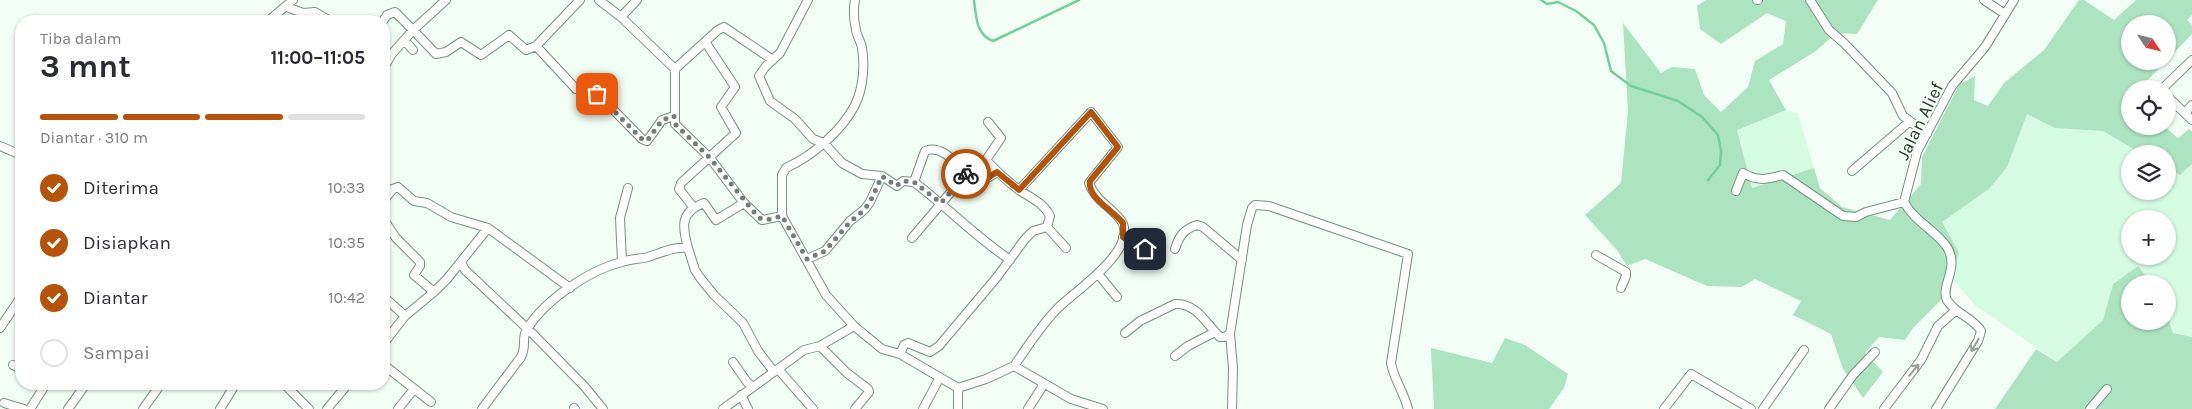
<!DOCTYPE html>
<html lang="id">
<head>
<meta charset="utf-8">
<style>
  body { margin:0; font-family:Karla,sans-serif; background:#f7f7f7; color:#2b2b33; height:100vh; display:flex; flex-direction:column; font-size:19px; white-space:nowrap }
  * { box-sizing:border-box; margin:0 }
  p { font-size:16px; color:#7c7c81 }
  .icon { flex:none; width:28px; height:28px; fill:none; stroke:currentColor; stroke-width:2; stroke-linecap:round; stroke-linejoin:round }
  .map { position:relative; flex:1; overflow:hidden }
  .sheet { position:absolute; left:15px; top:15px; width:375px; height:375px; display:flex; flex-direction:column; background:#fff; border-radius:20px; box-shadow:0 1px 4px #0004 }
  .sheet>* { flex:none }
  .needle { width:32px; rotate:125deg }
  .tools { position:absolute; left:2121px; top:15px; display:grid; gap:10px }
  .tools a { display:grid; place-items:center; width:55px; height:55px; border-radius:50%; background:#fff; box-shadow:0 1px 4px #0004; font-size:25px }
  .pin { position:absolute; display:grid; place-items:center; width:42px; height:42px; color:#fff; margin:-21px; border-radius:10px; box-shadow:0 2px 8px #0006 }
  .courier { position:absolute; display:grid; place-items:center; width:50px; height:50px; margin:-25px; border:4px solid #b45309; border-radius:50%; background:#fff; color:#222; box-shadow:0 1px 6px #0007 }
  .head em { font-style:normal; font-weight:700 }
  .head div { display:flex; flex-direction:column-reverse }
  .head { display:flex; align-items:center; justify-content:space-between; height:85px; padding:0 25px }
  h1 { font-size:32px; font-weight:700; line-height:38px }
  .bar { display:grid; grid-template-columns:repeat(4,1fr); gap:8px 5px; align-content:center; height:60px; padding:0 25px }
  .bar i { height:6px; border-radius:4px; background:#e1e1e2 }
  .bar .active { background:#b45309 }
  .bar p { grid-column:span 4 }
  ol { padding:0 25px; list-style:none }
  li { display:flex; align-items:center; gap:15px; height:55px }
  li p { margin-inline-start:auto }
  li .icon { padding:5px; border-radius:50%; background:#b45309; color:#fff; stroke-width:4 }
  li:last-child { color:#7c7c81 }
  li i { width:28px; height:28px; border:2px solid #e1e1e2; border-radius:50% }
  .map>svg:first-child { display:block }
  .built { fill:#d5fbe2; fill-rule:evenodd }
  .green { fill:#ace4c0 }
  .lines { fill:none; stroke-linecap:round; stroke-linejoin:round }
  .stream { stroke:#74cf99; stroke-width:2.5 }
  .street-casing { stroke:#75927f; stroke-width:10 }
  .street { stroke:#fff; stroke-width:8 }
  .oneway { stroke:#969c98 }
  .done { stroke:#717d76; stroke-width:5; stroke-dasharray:0 9 }
  .route { stroke:#b45309; stroke-width:6 }
  .labels { text-anchor:middle; dominant-baseline:central; stroke-width:4; stroke-linejoin:round; paint-order:stroke }
  .street-label { font-size:18px; fill:#2c3831; stroke:#f1fdf5 }
</style>
</head>
<body>
<div class="map">
<svg width="2192" height="409" viewBox="0 0 2192 409">
  <rect width="100%" height="100%" fill="#f1fdf5"/>
  <!-- built -->
  <path class="built" d="M1786,110L1798,114L1814,168L1752,188L1737,129Z
    M2027,113L2055,128L2103,131L2142,154H2130V191H2168V168L2180,175L2192,164V337L2173,333L2168,318V284H2152L2138,266L2113,284L2103,320L2057,362L1975,305L1951,277L1942,222L1989,189L2007,167ZM2130,219H2168V256H2130Z"/>
  <!-- green -->
  <path class="green" d="M1706,0H1878L1857,34L1836,33L1816,51L1769,80L1786,110L1737,130L1752,188L1814,168L1820,188L1842,207L1890,220L1921,184L1922,157L1959,85L1975,76L1974,100L1988,106L2004,83L2044,50L2079,0H2084L2114,20L2136,0H2192V15L2187,20L2192,25V34L2168,59V24H2130V61H2166L2139,89H2130V126H2164L2178,138L2189,129L2192,132V164L2180,175L2168,168V154H2142L2103,131L2055,128L2027,114L2007,167L1989,189L1942,222L1959,253L1944,297L1913,328L1905,340L1879,337L1865,353L1883,372L1863,398L1843,369L1831,334L1793,315L1801,301L1755,279L1742,287L1707,286L1645,259L1627,266L1617,250L1585,215L1621,183L1628,111L1623,23L1661,73L1672,67L1695,69L1704,95L1721,112L1748,87L1755,61L1783,44L1786,21L1767,13L1721,44L1700,29L1697,6Z
    M2138,266L2152,284H2130V321H2168V318L2173,333L2192,337V409H1995L2036,349L2057,362L2103,320L2113,284Z
    M1505,338L1525,345L1568,374L1564,388L1549,409H1434L1431,348L1492,363Z"/>
  <g class="lines">
    <!-- stream -->
    <path class="stream" d="M974,0C976,16 976,35 993,41L1079,0
      M1541,0L1547,4L1558,2L1576,11L1594,25L1604,43L1611,71L1631,86L1678,101L1702,117L1718,135L1721,151L1720,165L1708,180"/>
    <!-- street casing -->
    <g class="street-casing">
      <path id="street" d="M580,0L536,46L576,89L583,91L592,88L642,139L647,141L662,120L674,116
        M599,0L621,17L675,69V124L710,158L744,203
        M808,0L780,53L766,66L759,76L770,101L795,119L813,139L824,143L842,163L862,174L882,176L897,186L903,181L914,182L925,151C941,144 956,163 967,173
        M855,0C853,10 854,21 856,30C857,36 861,42 862,48C865,66 863,89 855,105C842,131 812,156 786,168L782,175V216L826,295L854,326L882,349L900,354L958,388L986,379L1014,366L1071,399L1103,409
        M1757,0H1758
        M1810,0L1829,30L1844,43L1892,93L1903,116L1927,134
        M1984,0L2005,14
        M287,7L303,13L315,12L330,21
        M621,17L637,0
        M268,21L293,0
        M383,21L387,15L395,12L413,30L446,0
        M405,41L413,50
        M384,68L391,55L413,30L436,54L446,52L461,42L481,55L509,35L526,50L536,46
        M675,69L718,30L724,27L773,60
        M2162,89L2192,60
        M2168,97L2192,120
        M2185,113L2192,105
        M988,122L1001,138L986,160C996,171 1007,181 1019,190C1031,198 1044,203 1050,216L1047,227
        M0,146L21,155
        M1852,171L1909,122
        M914,182C947,207 976,237 1010,260
        M1736,191L1743,173C1759,182 1766,179 1783,175L1843,216L1856,217L1866,212L1904,202
        M384,200L393,189L398,187L414,201L427,203L451,217L488,228L570,288
        M694,208L679,189L681,183L736,133L721,107L735,87L706,43
        M384,220L396,238L420,262V266L414,275L434,292
        M1123,237L1145,249
        M912,238L967,173L976,185L997,172
        M688,248L695,270L701,279L714,295L743,323L758,351L774,372
        M1175,249C1179,236 1184,229 1197,225L1203,227L1242,260
        M1596,255L1626,272V276L1621,288
        M807,259L825,251L850,221L864,210L870,202L882,176
        M622,261L620,218L628,188
        M461,262L465,270L533,334L585,387L603,409
        M1098,274L1117,297
        M384,297L405,316
        M0,328L21,297
        M1125,333L1140,321L1175,304C1197,303 1206,324 1220,337H1224L1230,334
        M384,343L405,316L434,292L447,279L488,228
        M820,346L847,373L868,389L869,392L855,409
        M900,354L904,345L908,343L930,352L939,346L997,277L1025,239L1033,231L1047,227L1066,248
        M1175,356L1188,346L1215,332
        M733,362L747,382L753,387
        M13,365L21,369
        M384,365L431,402
        M1014,366C1028,346 1041,325 1058,308C1075,291 1134,253 1123,224C1117,210 1096,203 1089,183L1118,147L1091,112L1019,190
        M778,369L813,409
        M284,384L309,409
        M958,388V409
        M741,395L748,409
        M4,403L24,409
        M574,408L575,409
        M30,409L46,384
        M68,409L86,384
        M143,409L161,384
        M220,409L233,388L228,384
        M327,409L348,384
        M398,409L414,389
        M482,409L521,357C527,346 521,338 527,329C545,300 589,270 622,262C630,259 640,259 648,257C661,253 675,246 688,248C682,226 680,212 704,203L716,220L744,203L762,220L782,216
        M723,409L804,350L820,346L854,326
        M923,409L940,377
        M1028,409L1044,384
        M1232,409L1233,368L1230,334L1247,225L1252,208L1255,205L1269,206L1408,254L1391,363C1394,380 1404,392 1408,409
        M1664,409L1691,374L1751,409
        M1763,409L1804,350
        M1829,409L1853,375L1875,352
        M1884,409L1921,360L1938,326L1955,311
        M1936,409L1978,341L1981,331C1974,318 1955,314 1947,300C1940,286 1960,268 1947,247C1935,230 1914,221 1904,202L1917,152L1952,86L1985,47L2014,0
        M2090,409L2107,389"/>
    </g>
    <!-- street -->
    <use href="#street" class="street"/>
  </g>
  <!-- one-way arrows -->
  <defs><path id="oneway-shaft" d="M-6 0H5M1.5-3L5.5 0L1.5 3" fill="none" stroke-width="1.6" stroke-linecap="round" stroke-linejoin="round" transform="scale(1.25)"/></defs>
  <g class="oneway">
    <use href="#oneway-shaft" transform="translate(1975 345) rotate(120)"/>
    <use href="#oneway-shaft" transform="translate(1914 370) rotate(-50)"/>
  </g>
  <g class="lines">
    <!-- done -->
    <path class="done" d="M597,94L642,139L647,141L662,120L674,116L675,124L710,158L758,217C765,222 774,218 782,216L807,259L825,251L850,222L864,210L870,202L882,176L896,186L903,181L914,182L941,203L966,174"/>
    <!-- route -->
    <path class="route" d="M966,174L976,185L997,172L1019,190L1091,112L1118,147L1090,181C1087,198 1114,211 1123,223V237L1145,249"/>
  </g>
  <g class="labels">
    <!-- street labels -->
    <g class="street-label">
      <text transform="translate(1920 121) rotate(-64)">Jalan Alief</text>
    </g>
  </g>
</svg>
<div class="tools">
<a><svg class="needle" viewBox="-14 -14 28 28"><path d="M0-13l5 13h-10z" fill="#e53935"/><path d="M0 13l5-13h-10z" fill="#7c7c81"/></svg></a>
<a><svg class="icon" aria-label="locate" viewBox="0 0 24 24"><circle cx="12" cy="12" r="6"/><path d="M12 2v4M12 18v4M2 12h4M18 12h4"/></svg></a>
<a><svg class="icon" aria-label="layers" viewBox="0 0 24 24"><path d="M12 4l9 5-9 5-9-5zM3 14l9 5 9-5"/></svg></a>
<a>+</a>
<a>−</a>
</div>
<div class="pin" style="left:597px;top:94px;background:#ea580c"><svg class="icon" aria-label="bag" viewBox="0 0 24 24"><path d="M5 8h14l-1 12H6zM9 8a3 3 0 0 1 6 0"/></svg></div>
<div class="pin" style="left:1145px;top:249px;background:#1f2937"><svg class="icon" aria-label="home" viewBox="0 0 24 24"><path d="M3 11l9-7 9 7M6 9v11h12V9"/></svg></div>
<div class="courier" style="left:966px;top:174px"><svg class="icon" aria-label="bike" viewBox="0 0 24 24"><circle cx="6" cy="16" r="4"/><circle cx="18" cy="16" r="4"/><path d="M6 16l4-8h5l3 8M10 8l3 8H6M13 5h3"/></svg></div>
<section class="sheet">
<div class="head"><div><h1>3 mnt</h1><p>Tiba dalam</p></div><em>11:00–11:05</em></div>
<div class="bar"><i class="active"></i><i class="active"></i><i class="active"></i><i></i><p>Diantar · 310 m</p></div>
<ol>
<li><svg class="icon" aria-label="check" viewBox="0 0 24 24"><path d="M5 12l5 5 9-10"/></svg>Diterima<p>10:33</p></li>
<li><svg class="icon" aria-label="check" viewBox="0 0 24 24"><path d="M5 12l5 5 9-10"/></svg>Disiapkan<p>10:35</p></li>
<li><svg class="icon" aria-label="check" viewBox="0 0 24 24"><path d="M5 12l5 5 9-10"/></svg>Diantar<p>10:42</p></li>
<li><i></i>Sampai</li>
</ol>
</section>
</div>
</body>
</html>
